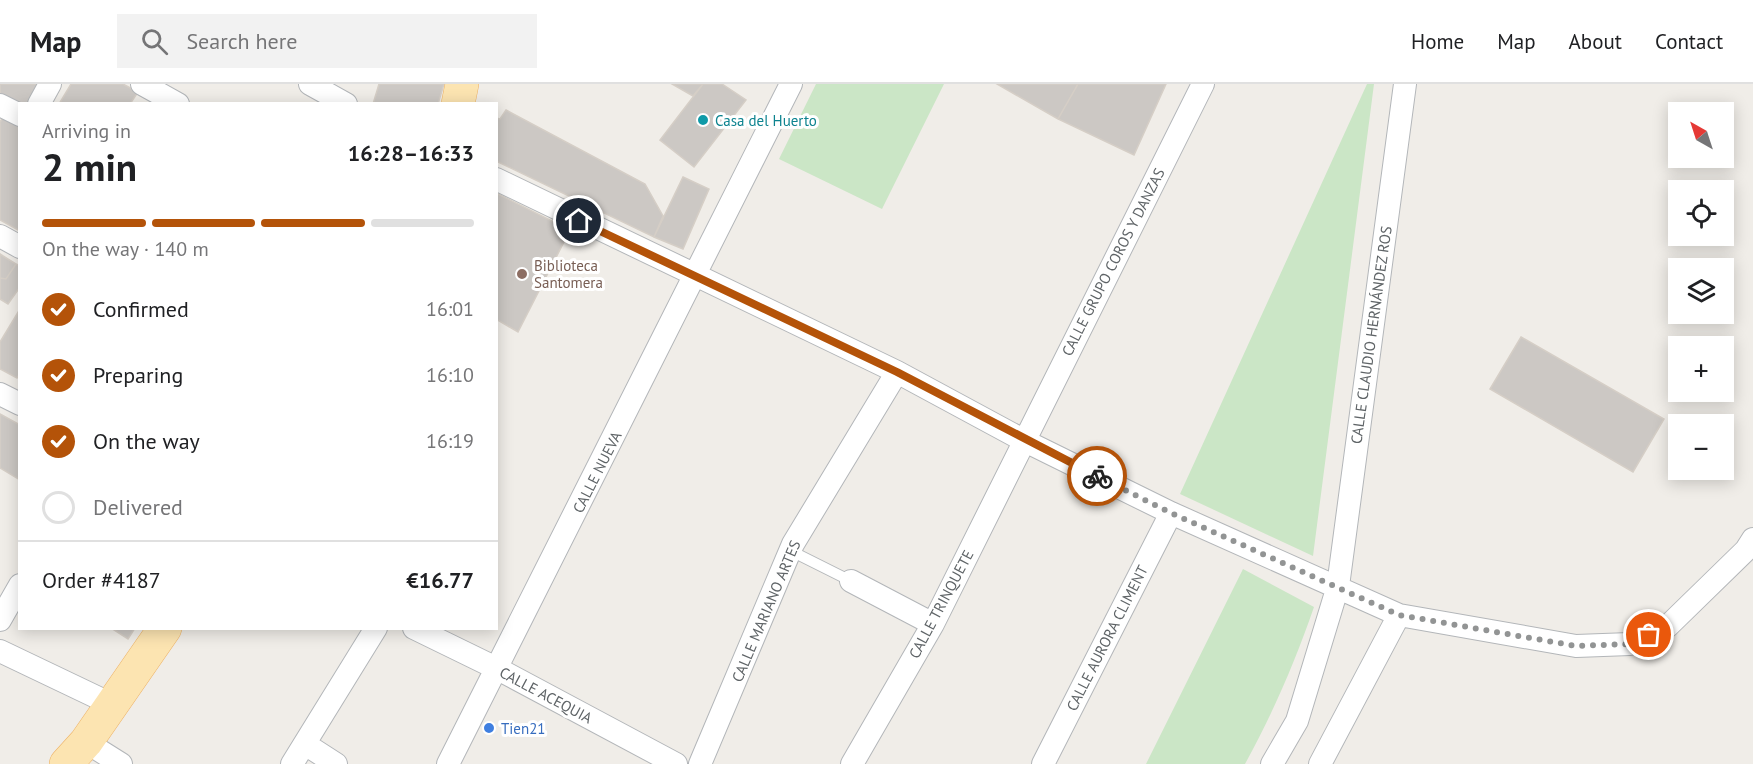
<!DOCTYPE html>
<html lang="en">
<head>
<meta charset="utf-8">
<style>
  body { margin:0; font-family:"PT Sans",sans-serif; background:#f2f2f2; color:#202124; height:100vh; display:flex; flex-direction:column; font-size:22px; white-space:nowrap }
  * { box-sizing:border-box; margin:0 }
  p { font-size:20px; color:#757577 }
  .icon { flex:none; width:33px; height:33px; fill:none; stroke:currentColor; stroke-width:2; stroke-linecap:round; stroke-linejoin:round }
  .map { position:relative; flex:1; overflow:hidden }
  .side { position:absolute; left:18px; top:18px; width:480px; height:528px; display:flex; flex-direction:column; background:#fff; border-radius:0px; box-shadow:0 3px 15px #0003 }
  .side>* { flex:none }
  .needle { width:39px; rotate:321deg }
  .buttons { position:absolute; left:1668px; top:18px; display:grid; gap:12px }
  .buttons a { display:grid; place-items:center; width:66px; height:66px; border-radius:0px; background:#fff; box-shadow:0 3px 15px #0003; font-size:30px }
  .pin { position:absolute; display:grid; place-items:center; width:51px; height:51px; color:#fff; margin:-26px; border:3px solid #fff; border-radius:50%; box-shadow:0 2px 6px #0007 }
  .courier { position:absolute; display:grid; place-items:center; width:60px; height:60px; margin:-30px; border:4px solid #b45309; border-radius:50%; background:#fff; color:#222; box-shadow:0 2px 8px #0007 }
  .summary em { font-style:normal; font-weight:600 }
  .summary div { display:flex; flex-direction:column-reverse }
  .summary { display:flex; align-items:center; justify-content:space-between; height:102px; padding:0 24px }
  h1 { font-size:39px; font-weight:600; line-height:45px }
  .bar { display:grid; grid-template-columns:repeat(4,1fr); gap:9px 6px; align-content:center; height:72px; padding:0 24px }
  .bar i { height:8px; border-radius:4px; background:#e0e0e0 }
  .bar .on { background:#b45309 }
  .bar p { grid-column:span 4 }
  .line { display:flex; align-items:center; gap:15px; padding:0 24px; border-top:2px solid #e0e0e0 }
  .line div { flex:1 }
  ol { padding:0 24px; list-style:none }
  li { display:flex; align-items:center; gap:18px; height:66px }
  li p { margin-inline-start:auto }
  li .icon { padding:6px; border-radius:50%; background:#b45309; color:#fff; stroke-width:4 }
  li:last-child { color:#757577 }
  li i { width:33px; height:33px; border:3px solid #e0e0e0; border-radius:50% }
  header { display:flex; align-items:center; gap:36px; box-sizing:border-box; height:84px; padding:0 30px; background:#fff; border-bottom:2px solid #e0e0e0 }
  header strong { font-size:28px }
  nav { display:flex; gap:33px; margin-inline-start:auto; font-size:21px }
  .search { width:420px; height:54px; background:#f2f2f2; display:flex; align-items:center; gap:15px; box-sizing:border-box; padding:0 21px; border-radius:0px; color:#757577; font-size:22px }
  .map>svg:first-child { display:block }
  .green { fill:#cbe6c6 }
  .building { fill:#ccc8c4; stroke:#d5cec6; stroke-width:1.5 }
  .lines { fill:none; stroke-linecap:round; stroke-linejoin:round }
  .lane-casing { stroke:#b3b6b9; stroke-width:12 }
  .street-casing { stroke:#b3b6b9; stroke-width:24 }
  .primary-casing { stroke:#edb164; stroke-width:34 }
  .lane { stroke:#fff; stroke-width:10 }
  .street { stroke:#fff; stroke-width:22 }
  .primary { stroke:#fce4b1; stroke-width:33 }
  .done { stroke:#929494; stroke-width:6; stroke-dasharray:0 10.8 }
  .route { stroke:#b45309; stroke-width:8 }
  .culture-dot { fill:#0f9aa8; stroke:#fff; stroke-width:2 }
  .education-dot { fill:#8d6e63; stroke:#fff; stroke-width:2 }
  .shop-dot { fill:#3f7fe0; stroke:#fff; stroke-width:2 }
  .labels { text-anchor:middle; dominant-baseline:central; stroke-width:6; stroke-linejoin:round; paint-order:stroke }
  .culture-label { font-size:15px; fill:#0d838f; stroke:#fff; text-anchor:start }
  .street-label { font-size:15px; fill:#5f6467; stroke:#fff }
  .education-label { font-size:15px; fill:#785e54; stroke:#fff; text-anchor:start }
  .shop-label { font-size:15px; fill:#366cbe; stroke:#fff; text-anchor:start }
</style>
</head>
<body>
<header>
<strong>Map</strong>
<div class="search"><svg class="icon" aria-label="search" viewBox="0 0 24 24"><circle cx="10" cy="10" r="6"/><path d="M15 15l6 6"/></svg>Search here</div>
<nav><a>Home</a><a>Map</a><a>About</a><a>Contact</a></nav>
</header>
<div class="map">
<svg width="1753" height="680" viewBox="0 0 1753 680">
  <rect width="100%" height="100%" fill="#f0ede8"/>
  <!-- green -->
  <path class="green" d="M816,0H944L882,125L779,75Z
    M1367,0H1374L1313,472L1180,410Z
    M1243,485L1314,523C1295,578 1273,629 1245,680H1146Z"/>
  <!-- building -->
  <path class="building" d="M0,0H40L29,20H20L0,9Z
    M71,0H123L138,8L130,20H59Z
    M379,0H444L438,20H373Z
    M672,0H703L693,12Z
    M703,0H722L746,16L694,83L660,56Z
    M997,0H1078L1058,35Z
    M1078,0H1166L1134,71L1058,35Z
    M506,26L645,100L663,132L654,153L496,77V34L500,35Z
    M5,30L20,39V147L0,136V38Z
    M683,93L709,105L683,165L654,153Z
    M496,109L570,146L518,248L496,235Z
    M0,170L16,180L6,195L0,194Z
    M16,180L20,182V203L8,220L0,215V194L6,195Z
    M20,225V289L17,294L0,285V258Z
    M1521,253L1664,335L1633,388L1490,305Z
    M0,330L20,341V396L0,384Z
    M111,544H135L128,555Z"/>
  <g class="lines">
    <!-- lane casing -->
    <g class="lane-casing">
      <path id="lane" d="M791,467L851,497"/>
    </g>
    <!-- street casing -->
    <g class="street-casing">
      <path id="street" d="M142,0L178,20
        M310,0L346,20
        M39,20L50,0
        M0,21L20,31
        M496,95L897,288L1023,356L1171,429L1399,531L1576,562L1630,560L1668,542L1746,466L1753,455
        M0,152L20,163
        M0,310L20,320
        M851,497L933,540
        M0,536L20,501
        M414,544L498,585L676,680
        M0,567L111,620
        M86,658L121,680
        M305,660L336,680
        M292,680L376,544
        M448,680L791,0
        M700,680L793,460L897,288
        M852,680L933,540L1203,0
        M1043,680L1171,429
        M1272,680L1297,637L1338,502L1405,0
        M1320,680L1399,531"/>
    </g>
    <!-- primary casing -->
    <g class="primary-casing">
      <path id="primary" d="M458,20L462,0
        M66,680L86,658L165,544"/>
    </g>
    <!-- lane -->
    <use href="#lane" class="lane"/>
    <!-- street -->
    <use href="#street" class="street"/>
    <!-- primary -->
    <use href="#primary" class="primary"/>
  </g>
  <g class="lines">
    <!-- done -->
    <path class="done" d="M1097,392L1171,429L1399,531L1576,562L1630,560L1649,551"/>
    <!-- route -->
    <path class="route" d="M579,137L897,288L1097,392"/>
  </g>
  <!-- markers -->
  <circle class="culture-dot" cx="703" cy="36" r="6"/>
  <circle class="education-dot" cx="522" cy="190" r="6"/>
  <circle class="shop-dot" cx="489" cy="644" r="6"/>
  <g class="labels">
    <!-- culture labels -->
    <g class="culture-label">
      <text x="715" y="36">Casa del Huerto</text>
    </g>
    <!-- street labels -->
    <g class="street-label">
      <text transform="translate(1113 178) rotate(-63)">CALLE GRUPO COROS Y DANZAS</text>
      <text transform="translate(1371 251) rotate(-82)">CALLE CLAUDIO HERNÁNDEZ ROS</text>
      <text transform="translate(597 388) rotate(-63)">CALLE NUEVA</text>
      <text transform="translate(941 520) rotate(-62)">CALLE TRINQUETE</text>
      <text transform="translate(766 527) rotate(-67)">CALLE MARIANO ARTES</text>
      <text transform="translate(1107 554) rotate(-63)">CALLE AURORA CLIMENT</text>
      <text transform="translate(546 611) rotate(28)">CALLE ACEQUIA</text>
    </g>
    <!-- education labels -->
    <g class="education-label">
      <text x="534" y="181">Biblioteca<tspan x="534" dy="17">Santomera</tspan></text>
    </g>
    <!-- shop labels -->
    <g class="shop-label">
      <text x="501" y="644">Tien21</text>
    </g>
  </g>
</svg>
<div class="buttons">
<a><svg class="needle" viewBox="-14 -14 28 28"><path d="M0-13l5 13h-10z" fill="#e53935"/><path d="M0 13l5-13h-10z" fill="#757577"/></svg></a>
<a><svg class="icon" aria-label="locate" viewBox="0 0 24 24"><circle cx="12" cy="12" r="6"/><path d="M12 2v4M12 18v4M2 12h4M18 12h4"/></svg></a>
<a><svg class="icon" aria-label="layers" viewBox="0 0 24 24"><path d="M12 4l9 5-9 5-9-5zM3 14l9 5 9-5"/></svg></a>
<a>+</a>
<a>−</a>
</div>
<div class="pin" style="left:1649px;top:551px;background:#ea580c"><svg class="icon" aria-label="bag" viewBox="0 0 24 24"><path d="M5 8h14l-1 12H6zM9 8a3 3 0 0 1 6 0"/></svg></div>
<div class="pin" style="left:579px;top:137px;background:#1f2937"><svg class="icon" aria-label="home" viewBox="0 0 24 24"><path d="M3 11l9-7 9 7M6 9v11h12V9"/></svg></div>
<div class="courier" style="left:1097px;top:392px"><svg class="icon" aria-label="bike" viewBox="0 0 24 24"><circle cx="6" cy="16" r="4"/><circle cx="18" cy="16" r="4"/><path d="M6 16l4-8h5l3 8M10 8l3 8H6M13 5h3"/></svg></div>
<section class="side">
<div class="summary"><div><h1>2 min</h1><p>Arriving in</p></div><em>16:28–16:33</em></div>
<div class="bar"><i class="on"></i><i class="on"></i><i class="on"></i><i></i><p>On the way · 140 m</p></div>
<ol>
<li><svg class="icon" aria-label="check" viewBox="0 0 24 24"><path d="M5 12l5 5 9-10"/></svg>Confirmed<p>16:01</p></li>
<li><svg class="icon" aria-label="check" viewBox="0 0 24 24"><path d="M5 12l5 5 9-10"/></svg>Preparing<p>16:10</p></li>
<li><svg class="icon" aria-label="check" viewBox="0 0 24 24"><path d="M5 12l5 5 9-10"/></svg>On the way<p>16:19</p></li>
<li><i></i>Delivered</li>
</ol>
<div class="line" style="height:78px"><div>Order #4187</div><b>€16.77</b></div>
</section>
</div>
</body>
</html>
